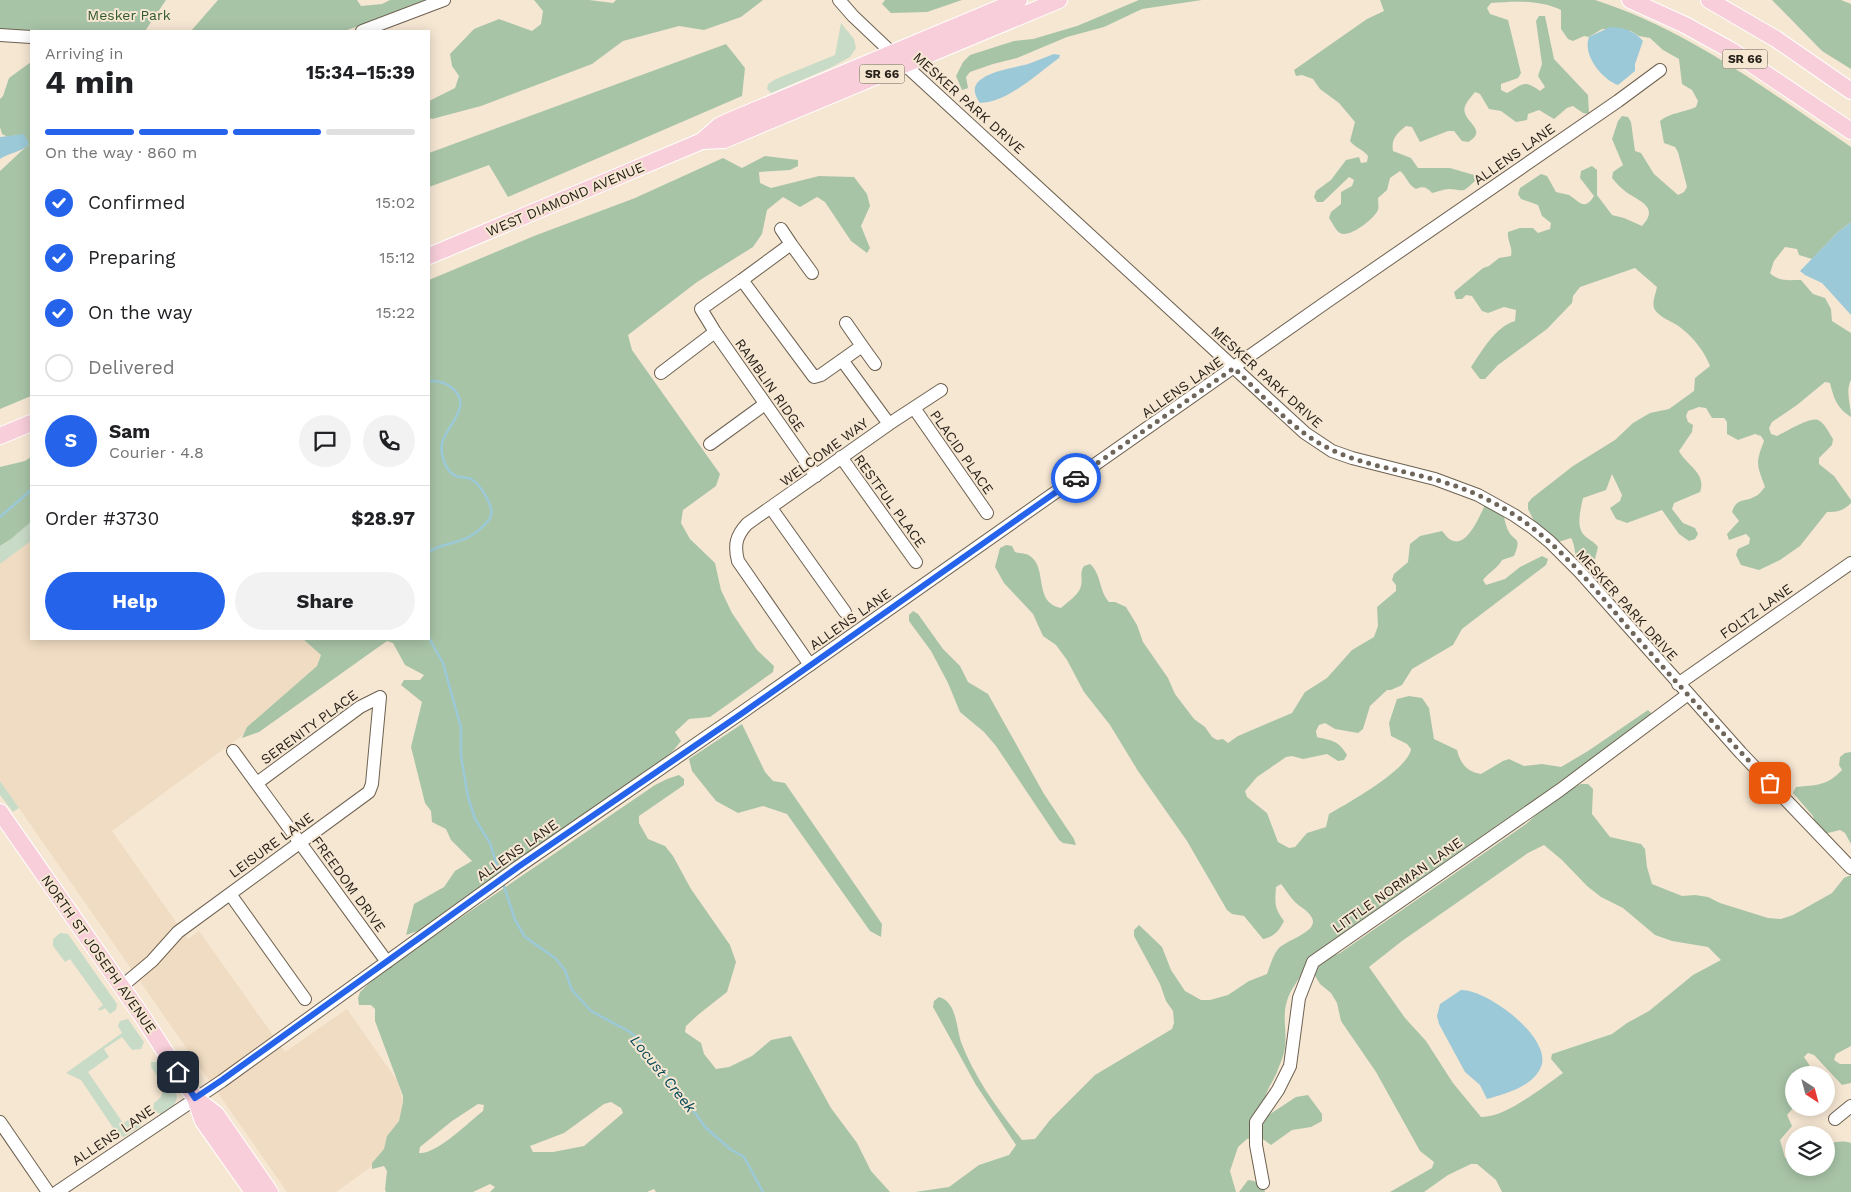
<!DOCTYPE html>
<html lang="en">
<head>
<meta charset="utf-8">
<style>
  body { margin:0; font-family:"Work Sans",sans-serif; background:#f2f2f2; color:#202124; height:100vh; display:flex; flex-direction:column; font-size:19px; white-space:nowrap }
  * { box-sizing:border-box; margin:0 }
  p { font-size:16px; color:#757577 }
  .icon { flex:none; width:28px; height:28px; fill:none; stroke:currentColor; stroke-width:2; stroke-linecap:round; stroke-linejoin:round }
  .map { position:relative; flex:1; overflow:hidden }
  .details { position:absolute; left:30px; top:30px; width:400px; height:610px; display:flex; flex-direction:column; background:#fff; border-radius:0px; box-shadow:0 2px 12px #0003 }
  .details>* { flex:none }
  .needle { width:32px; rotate:144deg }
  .buttons { position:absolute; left:1785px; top:1066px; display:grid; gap:10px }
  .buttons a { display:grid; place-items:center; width:50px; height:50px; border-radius:50%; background:#fff; box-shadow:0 2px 12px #0003; font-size:25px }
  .pin { position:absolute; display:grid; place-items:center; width:42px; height:42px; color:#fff; margin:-21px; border-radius:10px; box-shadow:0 2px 8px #0006 }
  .courier { position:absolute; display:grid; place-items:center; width:50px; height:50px; margin:-25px; border:4px solid #2563eb; border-radius:50%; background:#fff; color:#222; box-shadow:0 1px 6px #0007 }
  .head em { font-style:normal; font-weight:700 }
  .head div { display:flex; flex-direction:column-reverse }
  .head { display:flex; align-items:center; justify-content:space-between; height:85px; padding:0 15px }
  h1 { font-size:32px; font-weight:700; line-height:38px }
  .bar { display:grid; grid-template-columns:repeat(4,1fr); gap:8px 5px; align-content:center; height:60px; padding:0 15px }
  .bar i { height:6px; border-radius:4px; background:#e0e0e0 }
  .bar .active { background:#2563eb }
  .bar p { grid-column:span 4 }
  .line { display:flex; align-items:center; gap:12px; padding:0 15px; border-top:1px solid #e0e0e0 }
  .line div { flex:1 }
  .round { display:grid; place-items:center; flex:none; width:52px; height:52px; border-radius:26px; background:#f2f2f2 }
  ol { padding:0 15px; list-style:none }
  li { display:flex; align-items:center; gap:15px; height:55px }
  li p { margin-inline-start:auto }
  li .icon { padding:5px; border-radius:50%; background:#2563eb; color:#fff; stroke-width:4 }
  li:last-child { color:#757577 }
  li i { width:28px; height:28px; border:2px solid #e0e0e0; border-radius:50% }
  .primary-button { display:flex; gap:10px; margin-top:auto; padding:10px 15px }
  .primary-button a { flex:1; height:58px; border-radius:30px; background:#2563eb; color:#fff; font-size:20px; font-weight:700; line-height:58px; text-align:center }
  .primary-button a+a { background:#f2f2f2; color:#202124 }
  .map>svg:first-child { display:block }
  .built { fill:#f0dcc2 }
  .green { fill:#c8dbc7 }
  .forest { fill:#a8c4a7; fill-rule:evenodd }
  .water { fill:#9cc9d7 }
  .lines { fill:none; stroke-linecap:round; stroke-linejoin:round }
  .stream { stroke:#9cc9d7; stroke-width:2.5 }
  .minor-casing { stroke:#6e6150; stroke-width:14 }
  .major-casing { stroke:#fff; stroke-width:18 }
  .minor { stroke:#fff; stroke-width:12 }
  .major { stroke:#f7ced9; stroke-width:16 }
  .done { stroke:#6f665b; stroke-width:5; stroke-dasharray:0 9 }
  .route { stroke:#2563eb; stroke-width:6 }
  .labels { text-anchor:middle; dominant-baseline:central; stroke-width:4; stroke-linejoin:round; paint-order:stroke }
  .shield { fill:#f6e7d3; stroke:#655c52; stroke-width:1 }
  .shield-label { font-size:12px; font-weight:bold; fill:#27211a }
  .park-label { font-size:14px; fill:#325a31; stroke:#f6e7d3 }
  .street-label { font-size:14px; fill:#27211a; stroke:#f6e7d3 }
  .water-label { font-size:15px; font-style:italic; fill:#054857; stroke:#f6e7d3 }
</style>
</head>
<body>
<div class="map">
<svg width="1851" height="1192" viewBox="0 0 1851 1192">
  <rect width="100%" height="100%" fill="#f6e7d3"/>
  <!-- built -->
  <path class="built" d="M31,541V639H303L321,655L317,666L247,727L244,734L112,831L188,939L199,931L285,1052L347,1009L398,1082L403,1102L399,1121L387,1136L384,1149L372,1163V1166L336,1192H287L0,781V564Z"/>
  <!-- green -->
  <path class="green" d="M841,23L854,39L856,48L850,57L830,68L771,93L767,89L768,84L776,79L835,55Z
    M31,522V541L0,564V546L11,539Z
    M0,781L19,808L13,812L0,795Z
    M60,933L68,934L117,1004L116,1010L110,1014L105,1008L100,1011L98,1009L103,1005L70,959L65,962L53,946V939Z
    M128,1019L144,1042L141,1049L132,1050L122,1037L104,1049L109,1057L88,1072L123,1123L134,1117L140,1119L141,1126L124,1137L118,1135L81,1080L66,1073L122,1033L118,1026L120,1021Z
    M151,1062H157C170,1080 192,1101 161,1114L153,1111L154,1103L161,1097L164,1086L151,1067Z"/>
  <!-- forest -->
  <path class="forest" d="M0,0H166L145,31H0Z
    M218,0H357L361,6L382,4L390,0H434L344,31H191Z
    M534,0H589L613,3L616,0H763L741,17L704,30L679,26L623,41L592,64L481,106L432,119L429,118V101L455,88L459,76L452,66L450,54L474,29L499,19L532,31L541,24L543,11Z
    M885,0H962L927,12L891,13L882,4Z
    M1139,0H1202L1142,9L1104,27L1067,37L1017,58L993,64L970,72L966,77L968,88L962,90L956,76L963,62L970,55L1014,41L1033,39L1077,26Z
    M1380,0H1595C1689,30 1770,92 1851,147V222L1838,232L1812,259L1799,255L1797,249L1785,247L1774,261L1770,273C1779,282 1789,280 1801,280L1813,294L1825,298L1831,309L1832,321L1851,333V380C1845,391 1851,405 1851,417C1837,408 1834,399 1830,383L1825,382L1797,405L1772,422L1769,428L1771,434L1777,436C1786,432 1809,417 1818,420C1825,423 1829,433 1833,439L1832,445L1819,458V464L1834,476L1851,500V503C1843,511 1838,512 1827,512L1800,546L1780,560L1759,570L1741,565L1736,555L1738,549L1749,544L1750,538L1746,534L1729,540L1727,534L1739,521L1732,512C1737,497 1744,503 1756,496C1759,495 1762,490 1765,487C1757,465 1755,464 1764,441L1761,436L1755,434L1738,440L1727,434V422L1724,418H1712L1706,408L1699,407L1688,411L1686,416L1688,422L1693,425L1692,432L1679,451C1686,465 1707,473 1700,492L1674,503L1672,509L1683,523L1695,528L1698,534L1695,539L1689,541L1679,534L1662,510L1627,523L1616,519L1610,508L1620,501L1622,495L1612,474L1606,490L1583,498C1581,508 1576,525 1583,534C1587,539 1594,541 1598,547L1595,559L1583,563C1572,557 1577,548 1571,538L1546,546L1541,543L1538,537L1539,531L1528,509V503L1532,498L1573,466L1615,440L1633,423L1650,413L1669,409L1694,391L1695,378L1710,366C1705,352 1693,337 1681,328C1674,322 1660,318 1655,310C1651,304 1656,293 1657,287L1635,268L1580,287L1573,296L1572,303L1547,329L1498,365L1485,379H1480L1471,367C1482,351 1495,327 1515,321L1516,310L1504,307L1488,313L1482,311L1472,296L1466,295L1462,299H1456L1454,292L1483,268L1489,266L1499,258L1511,256C1513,247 1507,241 1508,232L1520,228H1533L1538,233L1550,229L1551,223L1542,216L1538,205L1521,199L1518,194L1520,188L1541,174L1547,176L1556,192C1560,193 1565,194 1569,195C1579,201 1584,212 1594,196L1580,178L1581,171L1592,166L1597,170V195L1612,215L1624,218L1642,226C1660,207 1639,201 1626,192C1621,188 1616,183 1612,178L1613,172L1623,165L1612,139L1618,121L1622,116L1628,117L1631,122L1635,151L1641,153L1654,174L1678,195L1684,192L1687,187L1678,152L1675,147L1664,143L1660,121C1669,113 1685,112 1696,107L1698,101L1692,90L1682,84L1679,59L1663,50L1650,38L1639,36L1631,31L1602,29L1589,37L1584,36L1573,41L1568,39L1561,29V10C1540,0 1515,1 1491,3L1487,8L1490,14L1508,20L1521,73L1518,78L1501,84V90L1507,93C1523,84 1524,79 1540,91L1545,87L1538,76L1542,64L1536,21L1539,16H1545L1554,59L1588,95L1589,114L1583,113L1573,106L1567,108L1554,119L1539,110L1528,114L1527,120L1516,122L1501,111L1489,109L1480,94L1475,92C1471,97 1462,106 1465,113C1468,124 1487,131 1468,142L1462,141L1454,131H1448L1420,142L1412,127L1406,126C1397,133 1391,139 1393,151L1411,158L1418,168H1450L1474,175L1475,181C1461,194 1465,190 1449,189C1444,189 1437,192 1432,193C1427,187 1423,186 1416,189C1408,185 1407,177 1400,171L1390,178L1387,190L1378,198C1378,201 1379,207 1378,210C1375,218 1349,239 1340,233C1336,231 1332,222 1329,218L1331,212L1341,204V192L1352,186L1354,180L1349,177L1323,202H1317L1314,197L1316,191L1331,180L1346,160L1359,157L1361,163L1367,162L1368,156C1363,149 1355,148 1350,141L1355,122L1339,103L1320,89L1313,79L1302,75L1296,76L1294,70L1367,19L1384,11Z
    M1772,0H1841L1851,4V69L1822,51Z
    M726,44L745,68L742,96L508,197L489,165L429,187V153Z
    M31,62V396L0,409V171L29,144L17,135L8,137L2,134L0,127V99L3,96L9,78Z
    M765,156L798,160V166L790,170L759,172L760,183L771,188L819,176L854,177L867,194L870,206L861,226L870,248L867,253L851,241L825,202L817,197L800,207L783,197L767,210L762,234L753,247L697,282L628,335L632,350L720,474L716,486L683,510L681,523L690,539L715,563L721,590L732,613L757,650L774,666L773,672L710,717L689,719L675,732L681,741L673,751L609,803L418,931L406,935L414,904L444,887L455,871L472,861L451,840L446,829L432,822L431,811L425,803L411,747L422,702L401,685L404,680H420L424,675L405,665L393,643L387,641L259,732L242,738L247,727L317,666L321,655L303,639H429V280L534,236L635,198L723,158L742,168Z
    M31,457V522L11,539L0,546V467L25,461Z
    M1487,501L1503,512C1504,517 1505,523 1507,528C1513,543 1523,535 1514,556L1502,560C1496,570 1489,572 1483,580L1486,585L1505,579L1520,567L1542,556L1548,559L1546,565L1471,622L1462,629L1453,645L1412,669L1402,685L1391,690H1387L1370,706L1363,729L1358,733L1335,729L1325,723L1319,725L1316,731L1317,737C1333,741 1338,740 1347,755L1344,760L1338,761L1327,754L1303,759L1292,756L1286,757L1257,777L1245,791L1247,797L1267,813L1278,842L1289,848L1295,847L1307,833L1326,827L1329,814C1348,803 1408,770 1411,749L1407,744L1391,736L1389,723L1397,699L1409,696L1422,698L1429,708L1434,739L1457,750C1460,763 1467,772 1481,774L1503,761L1509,759L1524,766L1542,764L1561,767L1588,751L1648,710L1652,714L1566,780L1520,810L1328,958L1340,953L1526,824L1559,795L1581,784H1588L1593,789L1592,814L1610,837L1641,844L1645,849L1647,867L1652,884L1682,896L1695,895L1708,897L1720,903L1768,918L1781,919L1793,915L1832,893L1844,878L1851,875V1046L1836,1054L1834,1060L1840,1064H1851V1083L1842,1085L1814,1055L1808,1053L1804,1057L1816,1075H1794V1107L1787,1115L1792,1126L1780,1140L1785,1158L1794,1155V1168H1826V1142C1836,1144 1839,1139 1851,1143V1192H1502L1496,1180L1477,1164H1471L1448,1175L1424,1192H1390L1432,1168L1434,1162L1420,1151L1376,1072L1341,1021L1337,1003L1331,993L1320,984L1314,974L1305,968C1300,978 1290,990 1287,1001C1282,1016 1287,1032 1285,1047C1284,1055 1281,1062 1278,1069C1274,1083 1255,1102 1270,1114L1296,1097L1308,1095L1322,1114V1121L1311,1127L1292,1130L1271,1145L1260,1137L1247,1139L1238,1147L1230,1171L1236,1192H915L949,1187L979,1165L1009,1155L1016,1145L976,1085L933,1007L934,1001L939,997C957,1002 956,1027 961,1042C974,1077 999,1111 1022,1140L1035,1139L1050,1120L1095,1075L1172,1029L1174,1023L1173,1011L1166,1001L1160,984L1134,936V930L1139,925L1162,947L1171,970L1185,991L1201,1000H1210L1228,995L1249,981L1267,974C1270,966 1273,955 1278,949C1286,940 1319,932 1312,918C1308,910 1301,908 1295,902C1290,897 1286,890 1281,884L1276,887C1275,903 1274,908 1284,921C1279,931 1274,937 1263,939L1244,916L1232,914L1227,910L1187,841L1138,771L1110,725L1084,692L1067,660L1056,645L1043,636L1033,614L1004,583L995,567L1000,548L1006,545L1012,546L1015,552C1020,554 1026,553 1030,556C1048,568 1033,603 1061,608C1067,602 1079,595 1081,586C1083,578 1079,573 1084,566L1090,564C1101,573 1099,591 1109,602H1115L1126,607L1137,625L1143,642L1168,678L1175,694L1194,719L1205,727L1212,737L1217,740L1223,739L1228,743L1238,736L1292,713L1305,692L1327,678L1352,650L1374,637L1378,626L1377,607L1396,591V585L1392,580L1394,574L1408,562L1410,544L1420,536L1442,531C1445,534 1448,539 1451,540C1468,549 1481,512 1487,501ZM1544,845L1562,860L1587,886L1601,897L1623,908L1655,935L1672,941L1708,947L1721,960L1693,975L1649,1011L1627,1023L1612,1034L1552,1054L1551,1059L1563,1073C1543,1087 1505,1118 1481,1117L1453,1083L1426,1041L1405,1018L1369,967L1402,941L1528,853Z
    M913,611L918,614L943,649L960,666L968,682L988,694L1044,794L1074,839L1076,845L1063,843L1059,840L996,746L984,732L960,712L948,683L931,651L909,621V615Z
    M742,724L765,772L773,781L785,783L882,924L881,937L870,931L787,814L763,806L738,813L716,801L692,771L689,759Z
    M1851,752V844L1845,833L1840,830L1828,833L1822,832L1817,828L1813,816L1793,793L1796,787C1816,785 1827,786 1842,770L1839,765L1840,757L1845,753Z
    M679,775L684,779V785L639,816V823L648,839L665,846L673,856L691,889L730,945L736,962L727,992L699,1014L686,1026L685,1032L701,1043L704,1054L716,1069L729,1067L752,1056L771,1040L791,1036L831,1108L857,1143L871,1171L890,1192H656L654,1189L647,1192H490L495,1187L490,1184L473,1192H386L385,1190L387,1171L384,1166L372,1169V1163L384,1149L387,1136L399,1121L403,1102V1096L375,1021V1009L371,1005H359L358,998L360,992L374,979L419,946L655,785L667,779ZM611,1102L621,1108L623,1113L584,1146L553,1152H533L530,1146L564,1133L604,1104ZM478,1104L484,1105L483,1111C469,1122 436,1155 419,1153L420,1147L452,1121Z
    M1248,1180L1254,1181L1264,1188L1265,1192H1239Z"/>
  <!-- water -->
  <path class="water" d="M1610,27C1623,27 1635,31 1643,41L1635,64V71L1618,85C1602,79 1582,55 1589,37Z
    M1054,54L1060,55L1059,58C1038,73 1007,103 980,103C958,74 1011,69 1028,64C1037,61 1045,57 1054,54Z
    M24,134L29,144C21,153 10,152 0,159V137Z
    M1851,222V315L1822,283L1805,275L1800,271L1838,232Z
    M1461,990C1487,989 1556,1040 1540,1069C1531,1087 1505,1094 1487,1099L1480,1085L1465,1072L1439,1024L1437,1016L1440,1004Z"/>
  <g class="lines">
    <!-- stream -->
    <path class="stream" d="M429,381C438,381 446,382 453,389C473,406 447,425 442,443C440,454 445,471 456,476C460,478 467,477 471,479C480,484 496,508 490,518C488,522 483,526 480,529C466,544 445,541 429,552
      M0,517L31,490
      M429,638L443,663L461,728V756L468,797L475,819L490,843L500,875
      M503,883L515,920L525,937L555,958L565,970L572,990L591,1011L630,1032L640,1041L651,1058L686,1100L705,1127L730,1149L744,1157L763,1192"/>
    <!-- minor casing -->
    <g class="minor-casing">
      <path id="minor" d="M839,0L853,16L892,53L1305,433L1332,451L1352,458L1435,479L1478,495L1514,515L1533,528L1550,542L1580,572L1741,753L1851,868
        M362,31L444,0
        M0,35L31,37
        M781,229L791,244
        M812,273L791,244L742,280L814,377L821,375L862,346L875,364
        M742,280L701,309L715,332L816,476
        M846,323L862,346
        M842,360L889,424
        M661,373L715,332
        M914,408L987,513
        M710,444L765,404
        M841,457L916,562
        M771,508L845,612
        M810,665L738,561C734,545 736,536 747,524L889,424L941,390
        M1678,684L1851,563
        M233,751L387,962
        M230,894L305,999
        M121,987L152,961L178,932L369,792L372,784L380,697L360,707L257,783
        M1835,1119L1851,1106
        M0,1122L48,1192
        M1263,1183L1256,1145V1122L1278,1090L1290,1066L1299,998L1313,962L1560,790L1687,695
        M57,1192L222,1081L518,867L744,711L1325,303L1618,101L1660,70"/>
    </g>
    <!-- major casing -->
    <g class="major-casing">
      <path id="major" d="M1630,0L1685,25L1732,51L1851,131
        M1709,0L1776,39L1851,91
        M702,141L724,140L1059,0
        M429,256L702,141L719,126L727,122L1019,0
        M0,436L31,423
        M0,812L142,1016L195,1098L203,1121L253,1192
        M195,1098L216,1114L270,1192"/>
    </g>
    <!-- minor -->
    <use href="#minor" class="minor"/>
    <!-- major -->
    <use href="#major" class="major"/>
  </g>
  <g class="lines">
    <!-- done -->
    <path class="done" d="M1076,478L1234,368C1264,397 1294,432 1332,450C1363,465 1400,470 1433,479C1463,487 1490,499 1516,516C1561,546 1595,589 1630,630C1676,682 1722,733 1770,783"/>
    <!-- route -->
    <path class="route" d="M178,1072L195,1098L222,1080L518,867L744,712L1076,478"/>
  </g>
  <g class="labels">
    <!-- shield labels -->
    <g class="shield">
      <rect x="1722.5" y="49.5" width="45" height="19" rx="4"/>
      <rect x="859.5" y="64.5" width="45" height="19" rx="4"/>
    </g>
    <g class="shield-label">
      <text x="1745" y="59">SR 66</text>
      <text x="882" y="74">SR 66</text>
    </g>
    <!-- park labels -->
    <g class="park-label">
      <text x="129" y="15">Mesker Park</text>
    </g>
    <!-- street labels -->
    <g class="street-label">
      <text transform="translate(969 103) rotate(42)">MESKER PARK DRIVE</text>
      <text transform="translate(1514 154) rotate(-35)">ALLENS LANE</text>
      <text transform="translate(565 199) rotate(-23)">WEST DIAMOND AVENUE</text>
      <text transform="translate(1267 377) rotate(42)">MESKER PARK DRIVE</text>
      <text transform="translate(770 385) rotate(55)">RAMBLIN RIDGE</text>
      <text transform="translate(1182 387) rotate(-35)">ALLENS LANE</text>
      <text transform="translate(824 452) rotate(-36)">WELCOME WAY</text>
      <text transform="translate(962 452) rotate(55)">PLACID PLACE</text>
      <text transform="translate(890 501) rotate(54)">RESTFUL PLACE</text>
      <text transform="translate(1627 605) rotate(48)">MESKER PARK DRIVE</text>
      <text transform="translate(1756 611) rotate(-35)">FOLTZ LANE</text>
      <text transform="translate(850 619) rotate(-35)">ALLENS LANE</text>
      <text transform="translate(309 727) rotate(-36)">SERENITY PLACE</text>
      <text transform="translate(271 845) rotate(-36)">LEISURE LANE</text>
      <text transform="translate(517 850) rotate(-35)">ALLENS LANE</text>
      <text transform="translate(349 884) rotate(54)">FREEDOM DRIVE</text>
      <text transform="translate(1397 885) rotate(-35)">LITTLE NORMAN LANE</text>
      <text transform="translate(99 954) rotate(55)">NORTH ST JOSEPH AVENUE</text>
      <text transform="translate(113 1135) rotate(-34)">ALLENS LANE</text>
    </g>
    <!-- water labels -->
    <g class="water-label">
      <text transform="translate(663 1074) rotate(51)">Locust Creek</text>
    </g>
  </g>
</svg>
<div class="buttons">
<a><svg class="needle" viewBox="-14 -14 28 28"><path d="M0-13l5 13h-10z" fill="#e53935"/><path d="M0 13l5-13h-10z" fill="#757577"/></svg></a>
<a><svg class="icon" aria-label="layers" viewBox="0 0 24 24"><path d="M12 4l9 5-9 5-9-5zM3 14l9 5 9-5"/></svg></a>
</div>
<div class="pin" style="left:1770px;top:783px;background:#ea580c"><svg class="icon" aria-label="bag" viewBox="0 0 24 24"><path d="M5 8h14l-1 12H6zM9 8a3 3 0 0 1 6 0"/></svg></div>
<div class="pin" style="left:178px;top:1072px;background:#1f2937"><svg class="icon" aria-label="home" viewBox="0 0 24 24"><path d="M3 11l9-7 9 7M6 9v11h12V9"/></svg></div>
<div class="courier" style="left:1076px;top:478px"><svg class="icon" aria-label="car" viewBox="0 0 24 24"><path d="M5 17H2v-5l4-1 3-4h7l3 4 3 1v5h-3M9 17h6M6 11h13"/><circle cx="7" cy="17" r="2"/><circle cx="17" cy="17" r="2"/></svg></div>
<section class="details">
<div class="head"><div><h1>4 min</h1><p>Arriving in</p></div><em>15:34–15:39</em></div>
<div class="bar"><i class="active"></i><i class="active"></i><i class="active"></i><i></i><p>On the way · 860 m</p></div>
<ol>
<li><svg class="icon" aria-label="check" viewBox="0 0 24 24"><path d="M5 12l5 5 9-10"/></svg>Confirmed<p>15:02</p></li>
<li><svg class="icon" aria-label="check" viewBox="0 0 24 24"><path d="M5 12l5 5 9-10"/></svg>Preparing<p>15:12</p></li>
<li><svg class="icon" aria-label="check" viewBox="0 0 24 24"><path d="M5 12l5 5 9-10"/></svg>On the way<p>15:22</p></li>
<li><i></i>Delivered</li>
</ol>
<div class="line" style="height:90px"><b class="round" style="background:#2563eb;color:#fff">S</b><div><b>Sam</b><p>Courier · 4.8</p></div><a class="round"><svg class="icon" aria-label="chat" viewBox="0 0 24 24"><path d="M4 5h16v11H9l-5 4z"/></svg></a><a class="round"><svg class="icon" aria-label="phone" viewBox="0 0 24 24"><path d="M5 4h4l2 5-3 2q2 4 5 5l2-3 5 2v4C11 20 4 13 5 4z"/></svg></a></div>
<div class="line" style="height:65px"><div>Order #3730</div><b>$28.97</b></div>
<div class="primary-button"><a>Help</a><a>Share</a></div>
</section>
</div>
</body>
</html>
